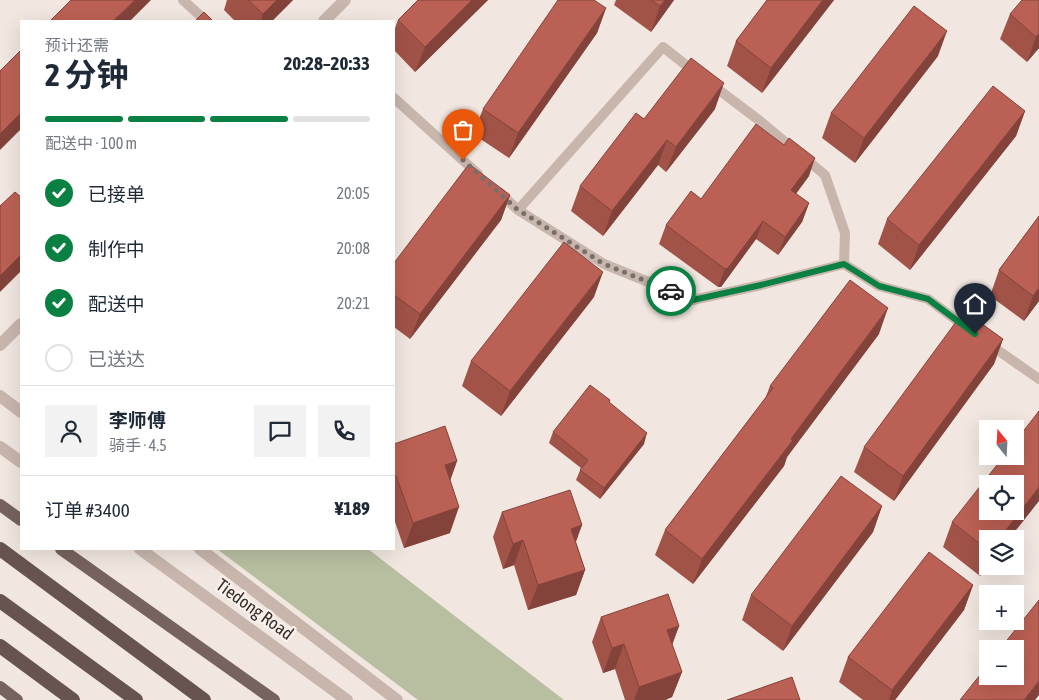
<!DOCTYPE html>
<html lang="zh">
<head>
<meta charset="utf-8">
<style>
  body { margin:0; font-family:"Asap Condensed","Noto Sans SC",sans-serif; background:#f2f2f3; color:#1f2937; height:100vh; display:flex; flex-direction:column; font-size:19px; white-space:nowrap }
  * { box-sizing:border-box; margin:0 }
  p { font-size:16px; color:#747a83 }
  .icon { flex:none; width:28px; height:28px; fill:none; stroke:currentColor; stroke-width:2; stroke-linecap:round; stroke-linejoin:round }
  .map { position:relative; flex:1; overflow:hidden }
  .side { position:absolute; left:20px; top:20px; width:375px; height:530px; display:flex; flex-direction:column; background:#fff; border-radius:0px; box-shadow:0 5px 20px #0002 }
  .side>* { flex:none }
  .needle { width:32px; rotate:342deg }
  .buttons { position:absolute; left:979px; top:420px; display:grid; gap:10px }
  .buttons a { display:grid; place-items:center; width:45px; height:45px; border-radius:0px; background:#fff; box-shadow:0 5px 20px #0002; font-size:25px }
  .pin { position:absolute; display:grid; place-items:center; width:42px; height:42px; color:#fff; margin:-51px -21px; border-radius:50% 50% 50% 0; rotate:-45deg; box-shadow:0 0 5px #0007 }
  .pin .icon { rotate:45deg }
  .courier { position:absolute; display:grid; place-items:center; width:50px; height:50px; margin:-25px; border:4px solid #0b8043; border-radius:50%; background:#fff; color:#222; box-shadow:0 1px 6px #0007 }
  .headline em { font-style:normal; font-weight:700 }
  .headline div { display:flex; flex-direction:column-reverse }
  .headline { display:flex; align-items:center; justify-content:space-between; height:85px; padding:0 25px }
  h1 { font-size:32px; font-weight:700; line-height:38px }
  .bar { display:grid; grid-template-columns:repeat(4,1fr); gap:8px 5px; align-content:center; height:60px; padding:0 25px }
  .bar i { height:6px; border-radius:4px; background:#e0e1e3 }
  .bar .selected { background:#0b8043 }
  .bar p { grid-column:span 4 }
  .line { display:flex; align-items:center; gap:12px; padding:0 25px; border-top:1px solid #e0e1e3 }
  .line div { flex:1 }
  .round { display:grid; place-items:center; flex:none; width:52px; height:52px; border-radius:0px; background:#f2f2f3 }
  ol { padding:0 25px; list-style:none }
  li { display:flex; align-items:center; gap:15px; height:55px }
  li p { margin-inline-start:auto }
  li .icon { padding:5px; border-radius:50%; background:#0b8043; color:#fff; stroke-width:4 }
  li:last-child { color:#747a83 }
  li i { width:28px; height:28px; border:2px solid #e0e1e3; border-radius:50% }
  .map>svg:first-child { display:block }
  .green { fill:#b8bfa1 }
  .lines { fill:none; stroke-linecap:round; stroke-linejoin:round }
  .service { stroke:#c8b6ad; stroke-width:10 }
  .minor { stroke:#c8b6ad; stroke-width:12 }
  .tertiary { stroke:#c8b6ad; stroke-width:12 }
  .primary { stroke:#77635d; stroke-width:12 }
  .trunk { stroke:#675450; stroke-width:14 }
  .wall { fill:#a15348 }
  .shaded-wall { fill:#83433b }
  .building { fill:#bb6054; stroke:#83433b; fill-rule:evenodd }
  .done { stroke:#786e6a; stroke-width:5; stroke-dasharray:0 9 }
  .route { stroke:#0b8043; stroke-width:6 }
  .labels { text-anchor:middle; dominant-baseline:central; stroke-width:4.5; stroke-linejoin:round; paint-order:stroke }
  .street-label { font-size:18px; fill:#372d2b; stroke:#f9f1ec }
</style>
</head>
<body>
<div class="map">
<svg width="1039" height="700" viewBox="0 0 1039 700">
  <rect width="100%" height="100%" fill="#f1e7e0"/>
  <!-- green -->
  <path class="green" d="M217,549H368L564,700H418Z"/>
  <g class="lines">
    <!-- service -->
    <path class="service" d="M183,0L206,21
      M711,84L760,121L825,175L845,233L844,264L879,286L928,299L967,328
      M394,98L478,174
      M499,192L518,210L604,264L693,300L761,285L844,264
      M518,210L663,47L696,73
      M989,344L1039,379"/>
    <!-- minor -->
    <path class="minor" d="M0,396L21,412
      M200,549L397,700"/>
    <!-- tertiary -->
    <path class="tertiary" d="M324,21L345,0
      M0,345L21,324
      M0,447L21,462
      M140,549L347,700"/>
    <!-- primary -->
    <path class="primary" d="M0,505L21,520
      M61,549L274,700
      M0,687L17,700"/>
    <!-- trunk -->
    <path class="trunk" d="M0,549L204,700
      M0,601L136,700
      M0,646L73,700"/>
  </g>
  <!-- wall -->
  <path class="wall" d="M227,0H293L272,21H235L224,10Z
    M418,0H488L415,72L394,50V31L398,20Z
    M616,0H674L651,32L614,5Z
    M767,0H834L762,93L727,66L736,41Z
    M1039,0V48L1027,62L1000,39L1010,14Z
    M606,8L597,33L509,158L473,134L483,109Z
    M938,56L855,163L822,138L831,113Z
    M715,109L666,172L658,165L603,236L571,211L580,186L644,119Z
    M1025,111L1016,136L910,270L878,244L887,219Z
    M809,176L796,194L809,203L802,222L778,255L756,239L721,287H718L659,244L666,225L701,199Z
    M510,195L501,220L410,339L394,327V263Z
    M1039,216V301L1024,321L990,296L999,270Z
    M594,297L501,416L462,386L471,361Z
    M879,334L787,457L784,466L693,584L655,555L665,530L765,399L770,386Z
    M1003,339L994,364L894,501L854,472L864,447Z
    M609,403L644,444L600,499L576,480L581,468L549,443L553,432Z
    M394,444L457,461L450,481V533L404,548L394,519Z
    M882,506L873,532L783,651L742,620L751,595Z
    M502,512L582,525L576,542L585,570L576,595L528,610L514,565L503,569L493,537Z
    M952,522L988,539V566L980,576L943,547Z
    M973,585L964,610L895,700H863L839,682L848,657Z
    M601,617L679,626L672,644L682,672L672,697L665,700H625L615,669L603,673L592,642Z"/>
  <!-- shaded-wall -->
  <path class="shaded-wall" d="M135,0H151L130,21H113Z
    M277,0H293L272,21H261L263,14Z
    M472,0H488L415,72L425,47Z
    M665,0H674L651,32L660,6Z
    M823,0H834L762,93L771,68Z
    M606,8L597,33L509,158L518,133Z
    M947,31L938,56L855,163L864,138Z
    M1039,33V48L1027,62L1036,37Z
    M724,83L715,109L666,172L676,147Z
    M1025,111L1016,136L910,270L919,245Z
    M21,113V129L0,150V134Z
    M667,140L658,165L603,236L612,211Z
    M815,158L809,176L784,209L791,190Z
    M510,195L501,220L410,339L420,314Z
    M809,203L802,222L778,255L785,237Z
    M763,221L756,239L721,287H718L725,269Z
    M21,255V271L0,292V276Z
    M603,272L594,297L501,416L510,391Z
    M1039,288V301L1024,321L1033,296Z
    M888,308L879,334L787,457L784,466L693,584L702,559Z
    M1003,339L994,364L894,501L903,476Z
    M647,433L644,444L600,499L604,488Z
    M457,461L448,486L445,465Z
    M1039,487V501L1009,539H999Z
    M882,506L873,532L783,651L792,626Z
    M459,507L450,533L404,548L413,523Z
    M582,525L572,550L571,529Z
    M523,540L514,565L503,569L513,544Z
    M988,555V566L980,576Z
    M585,570L576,595L528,610L538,585Z
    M973,585L964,610L895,700H889L892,690Z
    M679,626L670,651L667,630Z
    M624,644L615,669L603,673L612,648Z
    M682,672L672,697L665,700H634L639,687Z
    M1039,681V695L1035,700H1024Z"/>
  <!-- building -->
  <path class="building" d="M71,0H135L113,21H50Z
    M248,0H277L263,14Z
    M418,0H472L425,47L398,20Z
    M558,0H594L606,8L518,133L483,109Z
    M651,0H665L660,6Z
    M767,0H823L771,68L736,41Z
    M1022,0H1039V33L1036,37L1010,14Z
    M914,6L947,31L864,138L831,113Z
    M204,12L213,21H195Z
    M21,50V113L0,134V71Z
    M691,58L724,83L676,147L667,140L612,211L580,186L636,113L644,119Z
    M993,86L1025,111L919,245L887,219Z
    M756,124L784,145L789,138L815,158L791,190L809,203L785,237L763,221L728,268L725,269L666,225L691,191L701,199Z
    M469,164L510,195L420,314L394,295V263Z
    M15,192L21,197V255L0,276V206Z
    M1039,216V288L1033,296L999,270Z
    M564,242L603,272L510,391L471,361Z
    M850,280L888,308L791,439L793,440L702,559L665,530L773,388L770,386Z
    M964,311L1003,339L903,476L864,447Z
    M590,385L610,400L609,402L647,433L604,488L580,470L588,460L553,432Z
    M1039,411V487L999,539H988V550L952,522L1004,456H1015V442ZM988,484H1015V511H988Z
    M445,426L457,461L445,465L459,507L413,523L396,476L394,477V444Z
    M841,476L882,506L792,626L751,595Z
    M570,490L582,525L571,529L585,570L538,585L523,540L513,544L502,512Z
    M929,552L973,585L892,690L848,657Z
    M668,594L679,626L667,630L682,672L639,687L624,644L612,648L601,617Z
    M1039,600V681L1024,700H960L988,665V676H1015V649H1000Z
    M792,677L800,700H727Z"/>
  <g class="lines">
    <!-- done -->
    <path class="done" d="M463,160L518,210L533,219L604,264L671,291"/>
    <!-- route -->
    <path class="route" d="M671,291L693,300L761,285L844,264L879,286L928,299L975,334"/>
  </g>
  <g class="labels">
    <!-- street labels -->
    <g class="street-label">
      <text transform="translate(255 609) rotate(36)">Tiedong Road</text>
    </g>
  </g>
</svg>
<div class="buttons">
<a><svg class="needle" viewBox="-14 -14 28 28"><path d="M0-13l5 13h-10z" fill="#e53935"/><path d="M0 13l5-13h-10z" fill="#747a83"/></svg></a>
<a><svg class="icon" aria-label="locate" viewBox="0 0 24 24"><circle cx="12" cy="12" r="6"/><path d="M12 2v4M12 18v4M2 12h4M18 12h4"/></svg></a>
<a><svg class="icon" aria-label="layers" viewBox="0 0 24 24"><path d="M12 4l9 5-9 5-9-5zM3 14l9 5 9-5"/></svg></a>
<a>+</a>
<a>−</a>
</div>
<div class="pin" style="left:463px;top:160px;background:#ea580c"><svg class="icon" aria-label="bag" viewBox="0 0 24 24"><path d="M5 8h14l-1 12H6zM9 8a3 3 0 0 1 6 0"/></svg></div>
<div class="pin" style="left:975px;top:334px;background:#1f2937"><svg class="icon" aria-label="home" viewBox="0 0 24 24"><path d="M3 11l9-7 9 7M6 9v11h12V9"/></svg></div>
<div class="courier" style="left:671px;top:291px"><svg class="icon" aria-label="car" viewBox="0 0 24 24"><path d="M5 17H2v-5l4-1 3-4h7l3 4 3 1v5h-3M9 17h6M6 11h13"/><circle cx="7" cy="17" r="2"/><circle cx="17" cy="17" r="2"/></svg></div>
<section class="side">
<div class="headline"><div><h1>2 分钟</h1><p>预计还需</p></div><em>20:28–20:33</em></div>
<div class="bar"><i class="selected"></i><i class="selected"></i><i class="selected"></i><i></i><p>配送中 · 100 m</p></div>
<ol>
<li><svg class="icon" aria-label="check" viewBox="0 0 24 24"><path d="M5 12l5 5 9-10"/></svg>已接单<p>20:05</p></li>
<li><svg class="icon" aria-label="check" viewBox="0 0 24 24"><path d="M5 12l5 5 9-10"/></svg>制作中<p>20:08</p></li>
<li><svg class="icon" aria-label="check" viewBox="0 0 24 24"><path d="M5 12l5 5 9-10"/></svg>配送中<p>20:21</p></li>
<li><i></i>已送达</li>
</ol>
<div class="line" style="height:90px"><a class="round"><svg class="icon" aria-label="person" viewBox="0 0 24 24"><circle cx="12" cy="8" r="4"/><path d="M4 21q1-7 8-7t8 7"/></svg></a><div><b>李师傅</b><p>骑手 · 4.5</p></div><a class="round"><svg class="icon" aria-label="chat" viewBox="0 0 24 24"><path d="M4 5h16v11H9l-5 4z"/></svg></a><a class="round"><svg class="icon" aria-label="phone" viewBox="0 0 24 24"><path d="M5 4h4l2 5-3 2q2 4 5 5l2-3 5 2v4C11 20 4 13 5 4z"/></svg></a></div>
<div class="line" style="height:65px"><div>订单 #3400</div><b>¥189</b></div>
</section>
</div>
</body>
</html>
